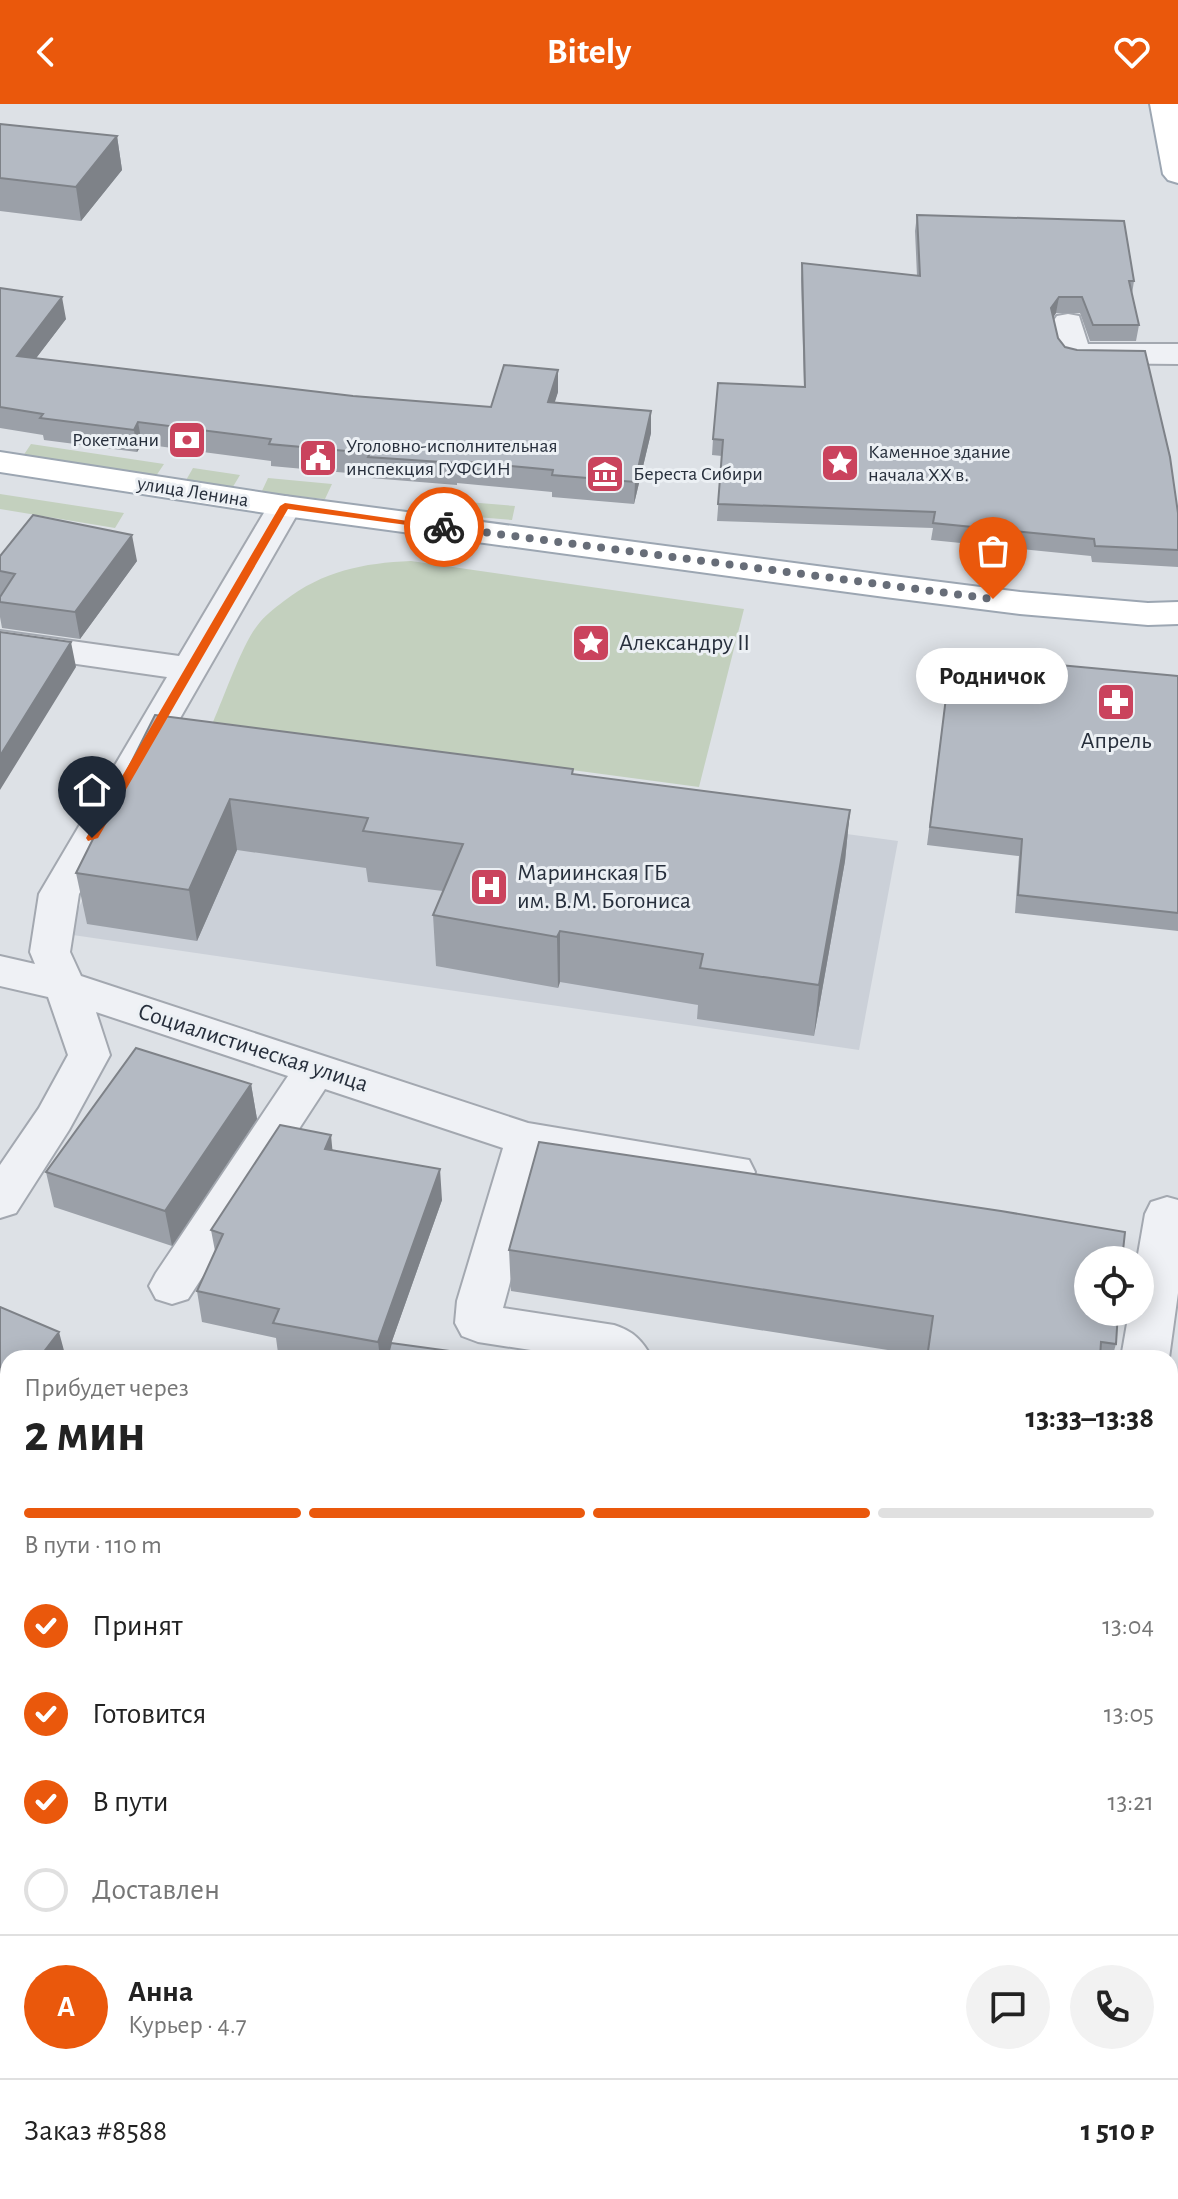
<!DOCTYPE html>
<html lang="ru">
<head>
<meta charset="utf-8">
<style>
  body { margin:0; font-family:"Alegreya Sans",sans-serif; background:#f2f2f2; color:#222; height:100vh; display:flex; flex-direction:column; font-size:30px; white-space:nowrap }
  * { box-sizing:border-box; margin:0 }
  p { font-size:26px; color:#767676 }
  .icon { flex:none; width:44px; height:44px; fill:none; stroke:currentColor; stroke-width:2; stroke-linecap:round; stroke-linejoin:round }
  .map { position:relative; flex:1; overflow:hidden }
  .side { position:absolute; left:0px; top:1246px; width:1178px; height:850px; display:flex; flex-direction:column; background:#fff; border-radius:24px 24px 0 0; box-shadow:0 4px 20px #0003 }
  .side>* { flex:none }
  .buttons { position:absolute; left:1074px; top:1142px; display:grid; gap:16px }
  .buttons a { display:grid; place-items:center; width:80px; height:80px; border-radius:50%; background:#fff; box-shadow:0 4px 20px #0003; font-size:40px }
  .pin { position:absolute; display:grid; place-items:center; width:68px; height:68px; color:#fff; margin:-82px -34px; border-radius:50% 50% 50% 0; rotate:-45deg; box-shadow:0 0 8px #0007 }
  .pin .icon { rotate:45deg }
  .courier { position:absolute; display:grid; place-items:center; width:80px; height:80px; margin:-40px; border:6px solid #ea580c; border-radius:50%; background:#fff; color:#222; box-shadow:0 2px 10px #0007 }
  .bubble { position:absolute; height:56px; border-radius:28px; background:#fff; box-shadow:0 4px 20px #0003; font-size:26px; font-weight:700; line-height:56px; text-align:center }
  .head em { font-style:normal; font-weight:700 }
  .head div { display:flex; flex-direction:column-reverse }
  .head { display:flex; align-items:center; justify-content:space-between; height:136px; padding:0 24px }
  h1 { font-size:52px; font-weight:700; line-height:60px }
  .bar { display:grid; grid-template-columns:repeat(4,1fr); gap:12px 8px; align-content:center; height:96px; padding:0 24px }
  .bar i { height:10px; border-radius:6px; background:#e0e0e0 }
  .bar .active { background:#ea580c }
  .bar p { grid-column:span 4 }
  .line { display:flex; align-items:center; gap:20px; padding:0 24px; border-top:2px solid #e0e0e0 }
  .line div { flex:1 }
  .round { display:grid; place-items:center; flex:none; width:84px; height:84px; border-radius:42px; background:#f2f2f2 }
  ol { padding:0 24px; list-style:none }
  li { display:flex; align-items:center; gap:24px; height:88px }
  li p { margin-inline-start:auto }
  li .icon { padding:8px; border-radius:50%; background:#ea580c; color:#fff; stroke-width:4 }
  li:last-child { color:#767676 }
  li i { width:44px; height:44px; border:4px solid #e0e0e0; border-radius:50% }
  header { display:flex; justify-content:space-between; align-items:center; height:104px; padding:0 24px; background:#ea580c; color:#fff; font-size:36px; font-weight:700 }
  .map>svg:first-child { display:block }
  .built { fill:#cbd0d8 }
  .green { fill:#c3d0be }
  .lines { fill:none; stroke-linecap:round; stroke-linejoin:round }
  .minor-casing { stroke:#a3a8b0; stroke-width:4 }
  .major-casing { stroke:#9ca6b2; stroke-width:4 }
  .minor { fill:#eff1f5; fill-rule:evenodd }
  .major { fill:#fff; fill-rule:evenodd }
  .wall { fill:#9ba0a8 }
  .shaded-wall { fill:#7e8288 }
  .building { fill:#b4bac3; stroke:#7e8288; stroke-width:2 }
  .route { fill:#ea580c }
  .done { stroke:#676d78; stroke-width:8; stroke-dasharray:0 14.4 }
  .labels { text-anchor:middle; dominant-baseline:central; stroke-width:6; stroke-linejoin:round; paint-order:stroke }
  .far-poi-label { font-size:20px; fill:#272f3c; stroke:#ecf0f4; text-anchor:start }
  .far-street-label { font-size:20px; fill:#272f3c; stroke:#ecf0f4 }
  .poi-label { font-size:24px; fill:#272f3c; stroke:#ecf0f4; text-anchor:start }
  .street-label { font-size:24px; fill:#272f3c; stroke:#ecf0f4 }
</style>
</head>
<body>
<header><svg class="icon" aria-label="back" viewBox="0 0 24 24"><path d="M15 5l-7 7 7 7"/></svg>Bitely<svg class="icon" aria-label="heart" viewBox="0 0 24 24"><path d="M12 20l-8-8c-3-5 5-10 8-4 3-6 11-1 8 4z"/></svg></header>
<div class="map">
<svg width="1178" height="2095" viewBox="0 0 1178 2095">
  <rect width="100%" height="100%" fill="#dde1e6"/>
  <!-- built -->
  <path class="built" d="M160,637L898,737L859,946L66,830Z"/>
  <!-- green -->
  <path class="green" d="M31,340L164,360L154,375L21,355Z
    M193,364L240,371L231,386L185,378Z
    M268,374L332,380L325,395L261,389Z
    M0,390L124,409L115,424L0,405Z
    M443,396L515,402L512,416L439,410Z
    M411,457L744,505L699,683L213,618C224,593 242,541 257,522C263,513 275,504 284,497C323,467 363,459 411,457Z"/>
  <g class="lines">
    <!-- minor casing -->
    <g class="minor-casing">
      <path id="minor" d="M1068,210L1079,212L1088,240H1178V260L1074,259L1063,256L1058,249L1052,219L1057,212Z
        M285,392L297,395L302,402L79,790L70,848L81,872L528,1019L749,1056L755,1068L749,1080L733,1085L544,1054L503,1204L614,1221C633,1227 642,1236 652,1254H583L478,1238L462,1232L455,1219L457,1197L503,1044L325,985L188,1195L172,1200L156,1195L149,1182L156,1169L288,972L96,908L110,951L69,1026L16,1109L0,1114V1061L39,1004L68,951L48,893L0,882V852L35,860L30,848L39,790L167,573L0,549V527L179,552L268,402L273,395Z
        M1167,1093L1178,1096V1189L1169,1254H1121L1129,1208H1140V1156H1137L1145,1110L1151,1098Z
        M1016,2088H1076L1075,2095H1015Z"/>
    </g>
    <!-- major casing -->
    <g class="major-casing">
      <path id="major" d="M1150,0H1178V79L1168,76L1163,70Z
        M0,348L285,392L885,471L1020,488L1148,499L1178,498V520L1148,521L1020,510L885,493L285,412L0,368Z"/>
    </g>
    <!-- minor -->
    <use href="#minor" class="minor"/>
    <!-- major -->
    <use href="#major" class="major"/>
  </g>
  <!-- wall -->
  <path class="wall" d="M0,20L117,32L122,66L81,117L0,107Z
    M917,111L1134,177L1132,190L1139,221L1136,237H1090L1080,209H1056L1053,213L1058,234L1178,409V463L1092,458L1091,452L931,436L933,424L717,417L722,352L712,351L713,335L804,282L801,175L802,159L917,172L915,127Z
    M0,184L66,215L36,254L353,292L491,303L558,288L554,299L651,307V329L634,400L552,393V388L457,379V381L370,374V371L271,362V357L142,340L137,348L44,336L43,331L0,324Z
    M0,452L137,457L80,535L2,524L0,513Z
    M952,545L1006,556L1178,572V827L1015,809L1019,752L927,741Z
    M155,611L573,665V670L850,706L845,757L814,932L697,915L698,901L560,878L558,884L436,862L433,811L443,787L368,778L366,764L237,746L197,837L87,820L76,769Z
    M251,980L257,1015L172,1142L54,1103L46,1068Z
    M332,1046L442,1096L386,1254H304L278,1249L276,1234L202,1218L197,1187L215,1147L211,1126Z
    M509,1146L1116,1240L1112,1254H926V1252L511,1187Z
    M1170,1688L1178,1689V2000H1170Z"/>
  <!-- shaded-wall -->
  <path class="shaded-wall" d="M117,32L122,66L81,117L76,83Z
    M62,193L66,215L21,274L17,252Z
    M1059,193L1056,209L1049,220L1051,204Z
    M558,266V288L548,320V298Z
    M651,307V329L634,400L635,378Z
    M138,318L142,340L137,348L134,326Z
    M132,431L137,457L80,535L75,508Z
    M71,538L76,563L0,686V652Z
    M230,695L237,746L197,837L189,786Z
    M850,706L845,757L814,932L819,881Z
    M560,827V878L558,884L557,833Z
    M251,980L257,1015L172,1142L165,1107Z
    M331,1031L334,1062L325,1045Z
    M440,1065L442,1096L386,1254H380L378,1238Z
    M59,1228L66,1254H39Z
    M8,1294V1340L0,1351V1304Z"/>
  <!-- building -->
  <path class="building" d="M0,20L117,32L76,83L0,74Z
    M917,111L1124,117L1134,177H1129L1139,221H1093L1082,193H1059L1051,204L1058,234L1065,243L1077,246L1145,247L1170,353L1178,409V446L1095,442L1094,435L933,419L935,408L718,400L723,336L713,335L718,279L805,283L802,159L920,172Z
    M0,184L62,193L17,252L353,292L491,303L504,261L558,266L548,298L651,307L635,378L552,371L553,366L456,357V359L368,353L370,349L269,340L271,335L138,318L134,326L40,314L43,310L0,303Z
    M33,411L132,431L75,508L0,498V493L15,470L0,467V452Z
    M0,528L71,538L0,652Z
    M952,545L1007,551L1006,556L1178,572V809L1018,791L1022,735L930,723Z
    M155,611L573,665L572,670L850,706L819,881L700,864L703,850L560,827L557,833L433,811L463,740L363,727L368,714L230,695L189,786L76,769Z
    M136,944L251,980L165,1107L46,1068Z
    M280,1021L331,1031L325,1045L440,1065L378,1238L273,1219L279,1205L197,1187L223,1130L211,1126Z
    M539,1038L1001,1107L1125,1128L1122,1156H1088V1208H1118L1116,1240L1101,1238L1100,1254H927L933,1212L509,1146Z
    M0,1203L59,1228L39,1254H8V1294L0,1304Z
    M391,1239L501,1254H387Z
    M1170,1688L1178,1689V1968L1170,1967Z"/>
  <!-- route -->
  <path class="route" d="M285,399L449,423L444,426L288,405L98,734L88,737L86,734L280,402Z"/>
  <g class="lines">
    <!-- done -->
    <path class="done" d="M444,423L993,495"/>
  </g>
  <!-- icons -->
  <defs>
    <g id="bank-square" transform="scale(2)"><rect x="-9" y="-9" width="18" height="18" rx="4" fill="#ca435d" stroke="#ecf0f4"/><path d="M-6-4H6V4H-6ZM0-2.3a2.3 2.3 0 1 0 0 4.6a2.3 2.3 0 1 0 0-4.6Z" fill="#fff"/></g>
    <g id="civic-square" transform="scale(2)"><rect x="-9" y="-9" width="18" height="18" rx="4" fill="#ca435d" stroke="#ecf0f4"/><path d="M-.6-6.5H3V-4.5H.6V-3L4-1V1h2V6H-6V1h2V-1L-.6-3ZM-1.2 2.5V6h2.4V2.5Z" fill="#fff"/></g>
    <g id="sight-square" transform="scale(2)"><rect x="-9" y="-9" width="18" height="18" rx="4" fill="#ca435d" stroke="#ecf0f4"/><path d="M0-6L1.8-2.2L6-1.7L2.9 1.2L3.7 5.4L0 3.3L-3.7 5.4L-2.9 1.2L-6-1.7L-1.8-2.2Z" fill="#fff"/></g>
    <g id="museum-square" transform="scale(2)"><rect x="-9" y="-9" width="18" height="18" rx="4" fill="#ca435d" stroke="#ecf0f4"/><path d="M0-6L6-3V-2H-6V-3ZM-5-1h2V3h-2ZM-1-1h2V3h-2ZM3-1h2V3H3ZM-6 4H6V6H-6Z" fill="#fff"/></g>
    <g id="pharmacy-square" transform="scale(2)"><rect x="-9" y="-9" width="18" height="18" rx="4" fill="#ca435d" stroke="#ecf0f4"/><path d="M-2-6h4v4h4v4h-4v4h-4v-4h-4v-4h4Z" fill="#fff"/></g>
    <g id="hospital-square" transform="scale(2)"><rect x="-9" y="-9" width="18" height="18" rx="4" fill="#ca435d" stroke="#ecf0f4"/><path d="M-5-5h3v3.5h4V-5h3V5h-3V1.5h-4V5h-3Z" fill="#fff"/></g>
  </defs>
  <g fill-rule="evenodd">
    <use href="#bank-square" x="187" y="336"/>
    <use href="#civic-square" x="318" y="354"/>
    <use href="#sight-square" x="840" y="359"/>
    <use href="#museum-square" x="605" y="370"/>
    <use href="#sight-square" x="591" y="539"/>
    <use href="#pharmacy-square" x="1116" y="598"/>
    <use href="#hospital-square" x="489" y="783"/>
  </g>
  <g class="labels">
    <!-- far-poi labels -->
    <g class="far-poi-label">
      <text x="159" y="336" text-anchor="end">Рокетмани</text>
      <text x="346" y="342">Уголовно-исполнительная<tspan x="346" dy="23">инспекция ГУФСИН</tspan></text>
      <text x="868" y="348">Каменное здание<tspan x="868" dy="23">начала XX в.</tspan></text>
      <text x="633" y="370">Береста Сибири</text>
    </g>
    <!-- far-street labels -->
    <g class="far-street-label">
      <text transform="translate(193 388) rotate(9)">улица Ленина</text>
    </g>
    <!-- poi labels -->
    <g class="poi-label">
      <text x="619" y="539">Александру II</text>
      <text x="1116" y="637" text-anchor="middle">Апрель</text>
      <text x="517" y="769">Мариинская ГБ<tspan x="517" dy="28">им. В.М. Богониса</tspan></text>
    </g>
    <!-- street labels -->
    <g class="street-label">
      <text transform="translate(253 944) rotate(18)">Социалистическая улица</text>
    </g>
  </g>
</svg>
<div class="buttons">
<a><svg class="icon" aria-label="locate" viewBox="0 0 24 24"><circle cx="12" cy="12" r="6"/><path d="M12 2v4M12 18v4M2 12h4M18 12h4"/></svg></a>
</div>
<div class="pin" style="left:993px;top:495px;background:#ea580c"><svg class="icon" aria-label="bag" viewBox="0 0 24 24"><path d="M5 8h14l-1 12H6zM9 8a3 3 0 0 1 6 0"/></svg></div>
<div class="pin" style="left:92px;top:734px;background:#1f2937"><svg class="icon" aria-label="home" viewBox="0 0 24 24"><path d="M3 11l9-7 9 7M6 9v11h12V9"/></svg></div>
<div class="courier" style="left:444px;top:423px"><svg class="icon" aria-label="bike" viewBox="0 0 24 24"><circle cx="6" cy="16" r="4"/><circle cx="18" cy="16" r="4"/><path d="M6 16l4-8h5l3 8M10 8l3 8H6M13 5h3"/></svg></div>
<div class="bubble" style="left:916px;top:544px;width:152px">Родничок</div>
<section class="side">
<div class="head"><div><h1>2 мин</h1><p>Прибудет через</p></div><em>13:33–13:38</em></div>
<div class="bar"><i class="active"></i><i class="active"></i><i class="active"></i><i></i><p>В пути · 110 m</p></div>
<ol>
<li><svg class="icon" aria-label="check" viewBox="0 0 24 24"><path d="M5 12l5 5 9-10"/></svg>Принят<p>13:04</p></li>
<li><svg class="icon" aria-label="check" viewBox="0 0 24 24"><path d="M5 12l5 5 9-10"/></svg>Готовится<p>13:05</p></li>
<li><svg class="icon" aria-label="check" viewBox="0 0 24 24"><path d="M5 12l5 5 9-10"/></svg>В пути<p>13:21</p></li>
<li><i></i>Доставлен</li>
</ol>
<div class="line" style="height:144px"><b class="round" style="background:#ea580c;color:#fff">А</b><div><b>Анна</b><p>Курьер · 4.7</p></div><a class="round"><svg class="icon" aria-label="chat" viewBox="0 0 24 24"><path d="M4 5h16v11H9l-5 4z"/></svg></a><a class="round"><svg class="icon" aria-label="phone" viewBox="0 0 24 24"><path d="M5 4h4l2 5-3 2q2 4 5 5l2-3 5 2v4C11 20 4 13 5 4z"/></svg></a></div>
<div class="line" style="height:104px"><div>Заказ #8588</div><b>1 510 ₽</b></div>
</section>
</div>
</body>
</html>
